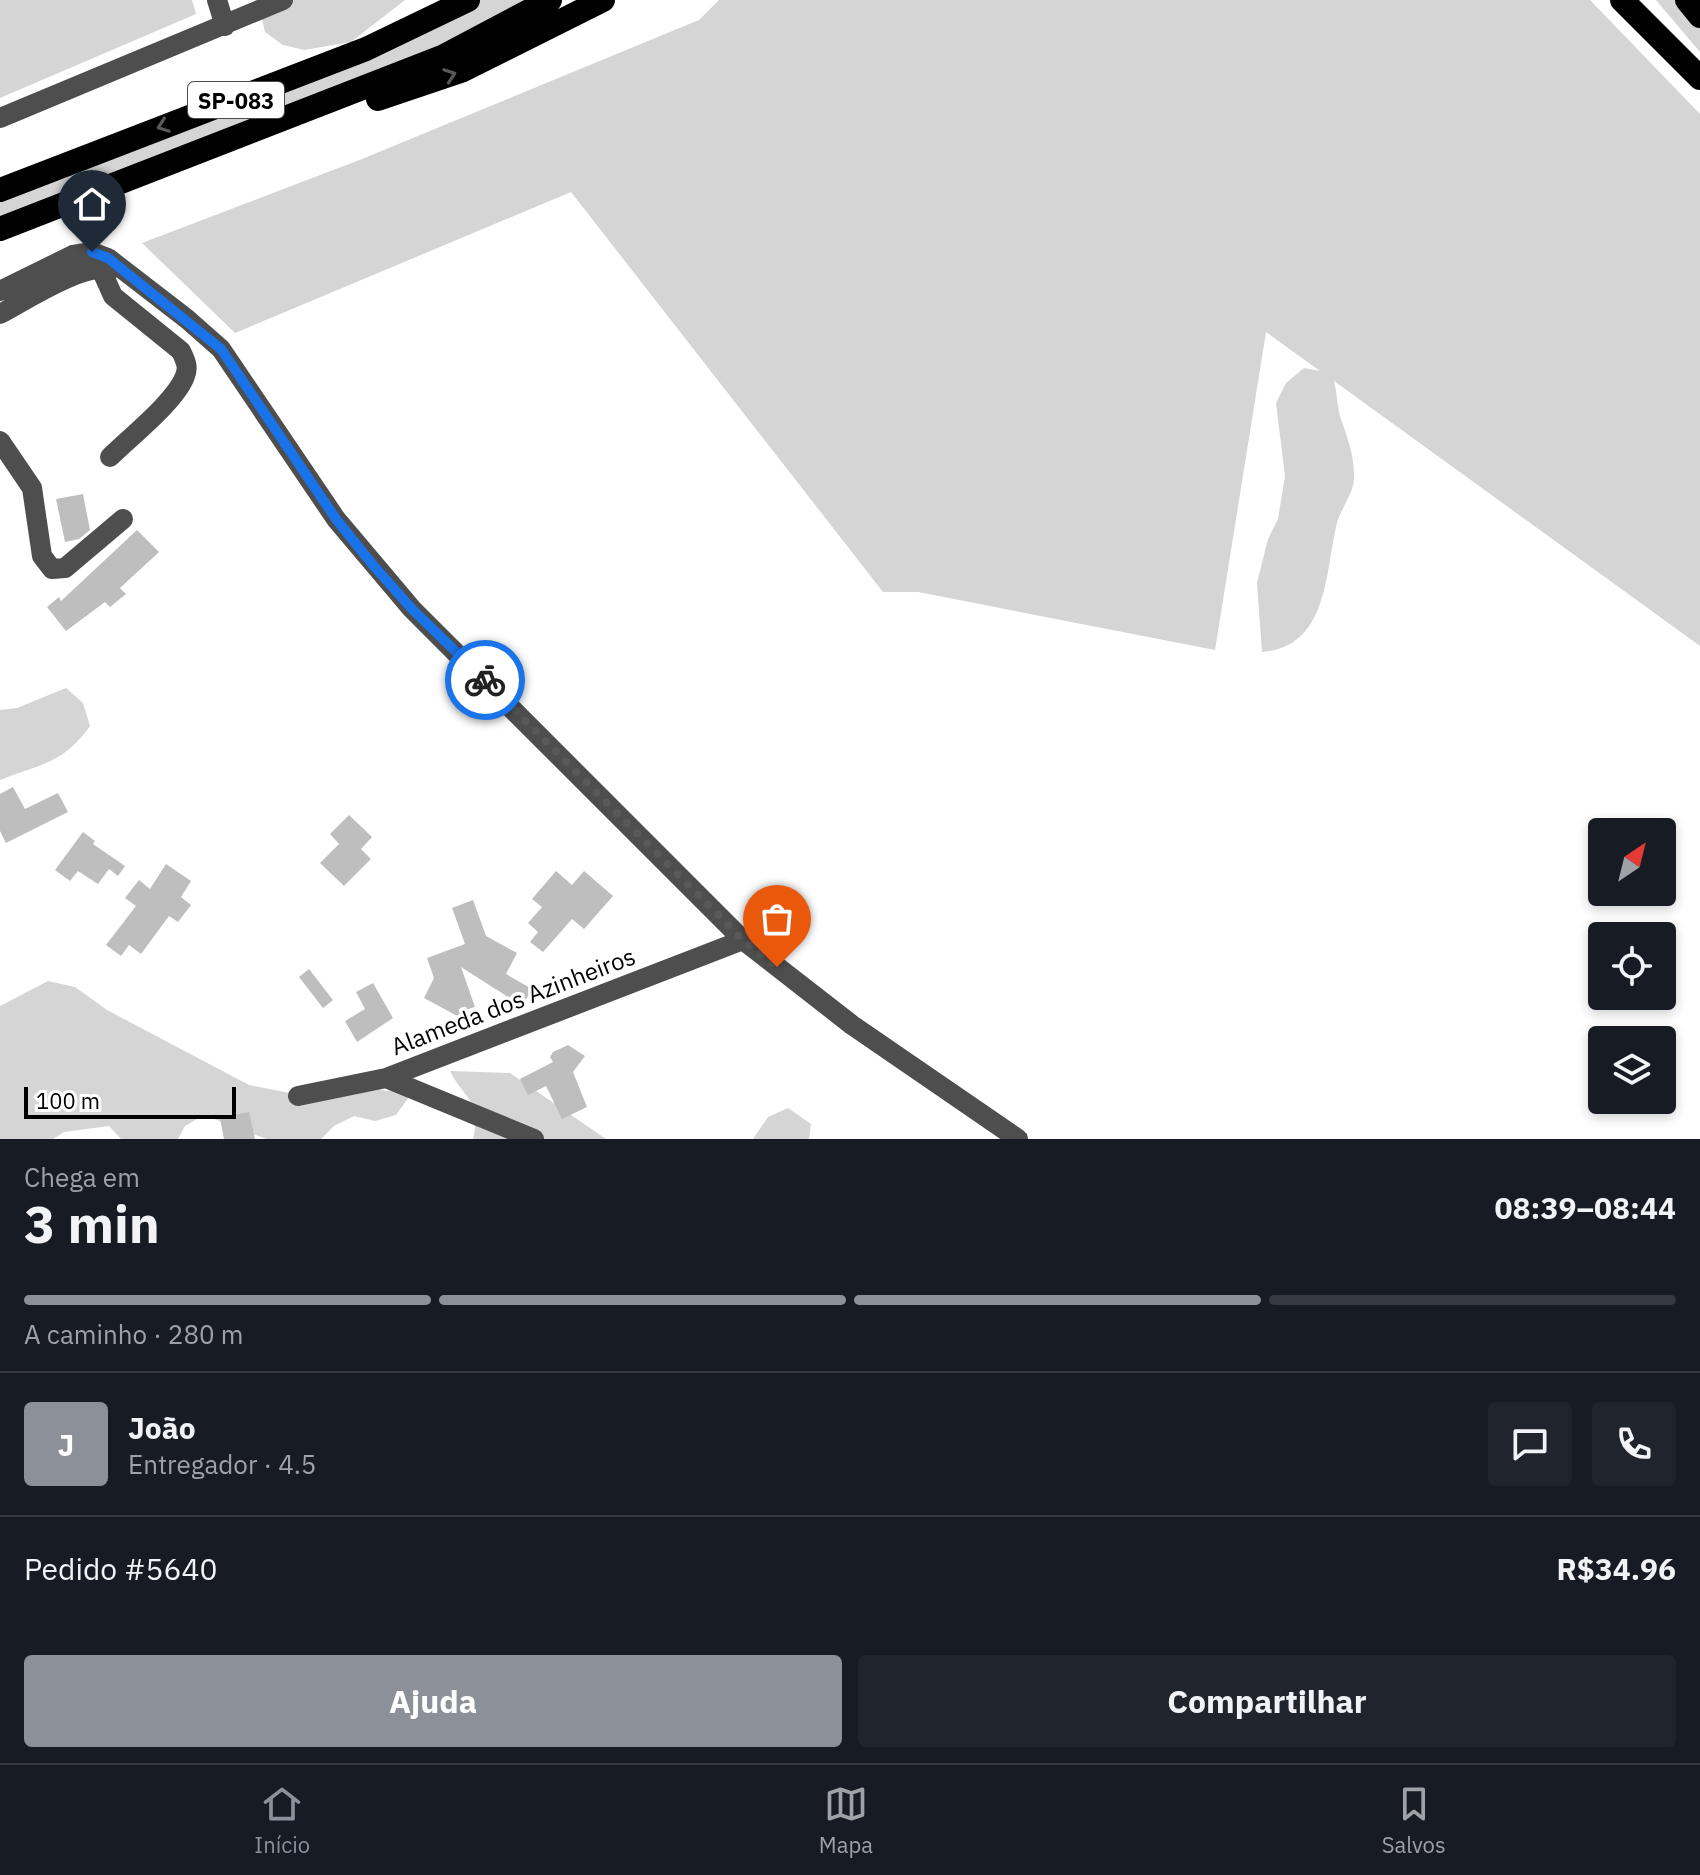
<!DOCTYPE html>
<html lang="pt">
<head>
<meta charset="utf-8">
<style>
  body { margin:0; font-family:"IBM Plex Sans",sans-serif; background:#20242c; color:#f1f3f6; height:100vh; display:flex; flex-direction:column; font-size:30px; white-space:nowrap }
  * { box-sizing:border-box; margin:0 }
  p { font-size:26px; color:#9ea1a6 }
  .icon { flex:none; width:44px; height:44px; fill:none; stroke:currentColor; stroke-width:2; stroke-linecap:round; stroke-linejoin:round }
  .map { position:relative; height:1139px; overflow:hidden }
  .details { display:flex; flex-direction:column; background:#171b24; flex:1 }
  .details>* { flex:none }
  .needle { width:52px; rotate:35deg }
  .tools { position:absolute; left:1588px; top:818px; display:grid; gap:16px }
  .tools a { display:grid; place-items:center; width:88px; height:88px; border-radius:8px; background:#171b24; box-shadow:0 4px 12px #0003; font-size:40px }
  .scale { position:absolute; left:24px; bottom:20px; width:212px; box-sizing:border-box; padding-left:8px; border:4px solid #000; border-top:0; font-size:22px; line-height:28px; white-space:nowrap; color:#000; -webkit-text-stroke:6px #fff; paint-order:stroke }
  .pin { position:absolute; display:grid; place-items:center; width:68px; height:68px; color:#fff; margin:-82px -34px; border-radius:50% 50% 50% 0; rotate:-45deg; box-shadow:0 0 8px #0007 }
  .pin .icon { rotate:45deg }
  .courier { position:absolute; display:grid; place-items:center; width:80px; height:80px; margin:-40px; border:6px solid #1a73e8; border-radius:50%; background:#fff; color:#222; box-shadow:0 2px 10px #0007 }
  .overview em { font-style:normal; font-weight:700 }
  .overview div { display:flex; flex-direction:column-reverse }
  .overview { display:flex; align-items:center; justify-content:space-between; height:136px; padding:0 24px }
  h1 { font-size:52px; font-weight:700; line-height:60px }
  .bar { display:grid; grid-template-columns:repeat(4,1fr); gap:12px 8px; align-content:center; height:96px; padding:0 24px }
  .bar i { height:10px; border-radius:6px; background:#363941 }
  .bar .active { background:#8c9099 }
  .bar p { grid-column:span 4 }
  .line { display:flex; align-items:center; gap:20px; padding:0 24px; border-top:2px solid #363941 }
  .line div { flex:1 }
  .round { display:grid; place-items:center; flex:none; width:84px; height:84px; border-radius:8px; background:#20242c }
  .button { display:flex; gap:16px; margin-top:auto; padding:16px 24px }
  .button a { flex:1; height:92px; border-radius:8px; background:#8c9099; color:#fff; font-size:32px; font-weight:700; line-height:92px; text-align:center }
  .button a+a { background:#20242c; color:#f1f3f6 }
  .tabs { display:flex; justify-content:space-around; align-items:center; height:112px; border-top:2px solid #363941; background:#171b24; font-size:22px; color:#9ea1a6 }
  .tabs a { display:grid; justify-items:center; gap:4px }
  .tabs .active { color:#8c9099 }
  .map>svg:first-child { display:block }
  .green { fill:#d5d5d5 }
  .building { fill:#bebebe }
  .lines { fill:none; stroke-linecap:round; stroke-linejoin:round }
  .minor { stroke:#4e4e4e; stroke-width:20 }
  .highway { stroke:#000; stroke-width:24 }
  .oneway { stroke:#595959 }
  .done { stroke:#595959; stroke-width:8; stroke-dasharray:0 14.4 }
  .route { stroke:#1a73e8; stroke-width:10 }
  .labels { text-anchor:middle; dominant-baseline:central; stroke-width:7; stroke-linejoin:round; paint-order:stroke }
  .shield { fill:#fff; stroke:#4c4c4c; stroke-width:2 }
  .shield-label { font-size:22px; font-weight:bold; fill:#000 }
  .street-label { font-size:24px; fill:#000; stroke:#fff }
</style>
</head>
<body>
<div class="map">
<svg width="1700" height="1139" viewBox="0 0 1700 1139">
  <rect width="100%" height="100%" fill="#fff"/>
  <!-- green -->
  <path class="green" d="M0,0H192L196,14L0,98Z
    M282,0H405L351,42L304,50L283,45L265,32L260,11Z
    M480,0H530L466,35L0,220V197L443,20Z
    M719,0H1590L1700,114V646L1334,381C1337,392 1337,405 1340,416C1347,437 1354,453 1354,476C1355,493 1339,510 1336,527C1325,576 1327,647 1262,652L1257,583L1268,539L1278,519L1285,476L1276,403L1286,383L1304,368L1320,371L1266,332L1215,650L918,592H883L571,192L235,333L142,243L362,159L699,20Z
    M1656,0H1676L1700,28V52Z
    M66,688L83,703L90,726C63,764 40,764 0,780V710L17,708Z
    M48,981L75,987L107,1010L249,1085L295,1094L363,1085L386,1091L408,1087L409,1097L396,1115L375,1121L354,1116L334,1126L321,1139H266L204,1115L185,1126L178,1139H121L109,1126L64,1132L53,1139H0V1006Z
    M450,1071L510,1073L606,1139H473C482,1099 465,1101 450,1071Z
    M788,1108L811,1124L809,1139H753L768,1117Z"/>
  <!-- building -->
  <path class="building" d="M83,494L90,530L79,539L65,542L56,499Z
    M137,530L159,552L120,588L126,594L110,607L105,602L66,631L47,607L59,597L61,601Z
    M13,787L25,809L58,793L68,812L6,843L0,831V794Z
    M349,815L372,837L361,849L371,859L344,886L320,863L339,844L330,834Z
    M83,832L95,841L93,844L125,866L118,876L109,869L98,884L78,871L70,881L55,870Z
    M166,864L191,881L181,897L191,905L178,922L169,916L141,954L129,945L121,956L106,945L136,906L125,898L139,880L150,889Z
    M556,871L572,885L584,871L613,896L584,929L572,919L543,952L530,942L538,932L528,923L542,907L532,899Z
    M473,900L486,936L517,953L506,974L532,989L522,1006L461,967L475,1007L465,1010L461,1018L424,998L434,978L427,958L465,944L452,908Z
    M309,969L333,1000L323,1008L299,977Z
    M373,983L393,1018L357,1042L345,1021L365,1009L356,992Z
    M568,1045L585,1056L573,1072L587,1107L562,1119L546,1086L528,1095L520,1079L553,1062L550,1057L553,1052Z
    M249,1112L255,1139H224L220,1118Z"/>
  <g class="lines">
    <!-- minor -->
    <path class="minor" d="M217,0L225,26
      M0,118L283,0
      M100,267L113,296L181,351C185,360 189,366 185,376C176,401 130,437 110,457
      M0,291L73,255L92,252L108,258L187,319L221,349L336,519L412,609L743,940L852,1025L1018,1139
      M0,314C25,301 84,262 110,270
      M0,441L32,488L42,556L52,569L65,568L123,519
      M386,1078L534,1139
      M298,1096L386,1078L743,940"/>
    <!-- highway -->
    <path class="highway" d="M1622,0L1700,78
      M1687,0L1700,16
      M378,99L461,71L603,0
      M0,190L366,49L468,0
      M0,229L442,57L550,0"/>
  </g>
  <!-- one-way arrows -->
  <defs><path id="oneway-chevron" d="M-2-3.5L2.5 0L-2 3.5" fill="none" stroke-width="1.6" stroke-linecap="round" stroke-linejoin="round" transform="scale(2)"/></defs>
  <g class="oneway">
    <use href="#oneway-chevron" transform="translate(450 75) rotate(-19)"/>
    <use href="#oneway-chevron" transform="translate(163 126) rotate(160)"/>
  </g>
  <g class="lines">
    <!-- done -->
    <path class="done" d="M485,680L743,940L777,967"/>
    <!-- route -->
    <path class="route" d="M92,252L108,258L221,349L336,519L373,565L412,609L485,680"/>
  </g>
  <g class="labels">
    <!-- shield labels -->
    <rect class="shield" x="188" y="82" width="96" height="36" rx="6"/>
    <g class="shield-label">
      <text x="236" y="100">SP-083</text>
    </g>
    <!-- street labels -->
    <g class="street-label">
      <text transform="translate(513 1001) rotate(-21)">Alameda dos Azinheiros</text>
    </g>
  </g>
</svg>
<div class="tools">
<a><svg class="needle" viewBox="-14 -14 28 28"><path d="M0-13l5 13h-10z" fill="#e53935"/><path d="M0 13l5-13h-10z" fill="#9ea1a6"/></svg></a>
<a><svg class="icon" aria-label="locate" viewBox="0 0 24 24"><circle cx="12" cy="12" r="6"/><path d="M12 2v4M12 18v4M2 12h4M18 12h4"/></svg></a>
<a><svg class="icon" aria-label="layers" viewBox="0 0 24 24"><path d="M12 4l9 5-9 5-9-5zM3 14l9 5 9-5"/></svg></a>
</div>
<div class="scale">100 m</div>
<div class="pin" style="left:777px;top:967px;background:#ea580c"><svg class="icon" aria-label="bag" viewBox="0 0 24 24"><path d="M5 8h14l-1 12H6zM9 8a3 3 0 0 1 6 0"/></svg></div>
<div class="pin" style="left:92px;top:252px;background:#1f2937"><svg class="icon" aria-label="home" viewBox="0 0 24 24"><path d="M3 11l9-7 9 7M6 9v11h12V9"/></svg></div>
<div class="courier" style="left:485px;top:680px"><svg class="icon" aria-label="bike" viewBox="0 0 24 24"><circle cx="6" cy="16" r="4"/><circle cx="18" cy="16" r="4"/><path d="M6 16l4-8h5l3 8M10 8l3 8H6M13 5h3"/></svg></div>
</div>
<section class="details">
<div class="overview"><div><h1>3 min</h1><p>Chega em</p></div><em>08:39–08:44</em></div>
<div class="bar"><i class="active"></i><i class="active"></i><i class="active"></i><i></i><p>A caminho · 280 m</p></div>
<div class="line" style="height:144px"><b class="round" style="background:#8c9099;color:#fff">J</b><div><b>João</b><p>Entregador · 4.5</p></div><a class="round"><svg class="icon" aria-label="chat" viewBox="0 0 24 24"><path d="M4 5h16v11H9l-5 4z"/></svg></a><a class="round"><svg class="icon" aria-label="phone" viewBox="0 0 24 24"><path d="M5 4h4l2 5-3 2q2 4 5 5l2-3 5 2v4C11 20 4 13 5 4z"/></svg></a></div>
<div class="line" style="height:104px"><div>Pedido #5640</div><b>R$34.96</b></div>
<div class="button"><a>Ajuda</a><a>Compartilhar</a></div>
</section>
<nav class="tabs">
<a class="active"><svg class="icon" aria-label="home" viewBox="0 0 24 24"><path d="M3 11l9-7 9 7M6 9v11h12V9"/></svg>Início</a>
<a><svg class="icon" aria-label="map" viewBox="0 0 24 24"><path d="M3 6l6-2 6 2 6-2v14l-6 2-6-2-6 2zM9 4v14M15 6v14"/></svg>Mapa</a>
<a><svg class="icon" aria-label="saved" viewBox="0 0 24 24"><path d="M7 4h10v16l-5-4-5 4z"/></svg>Salvos</a>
</nav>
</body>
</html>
